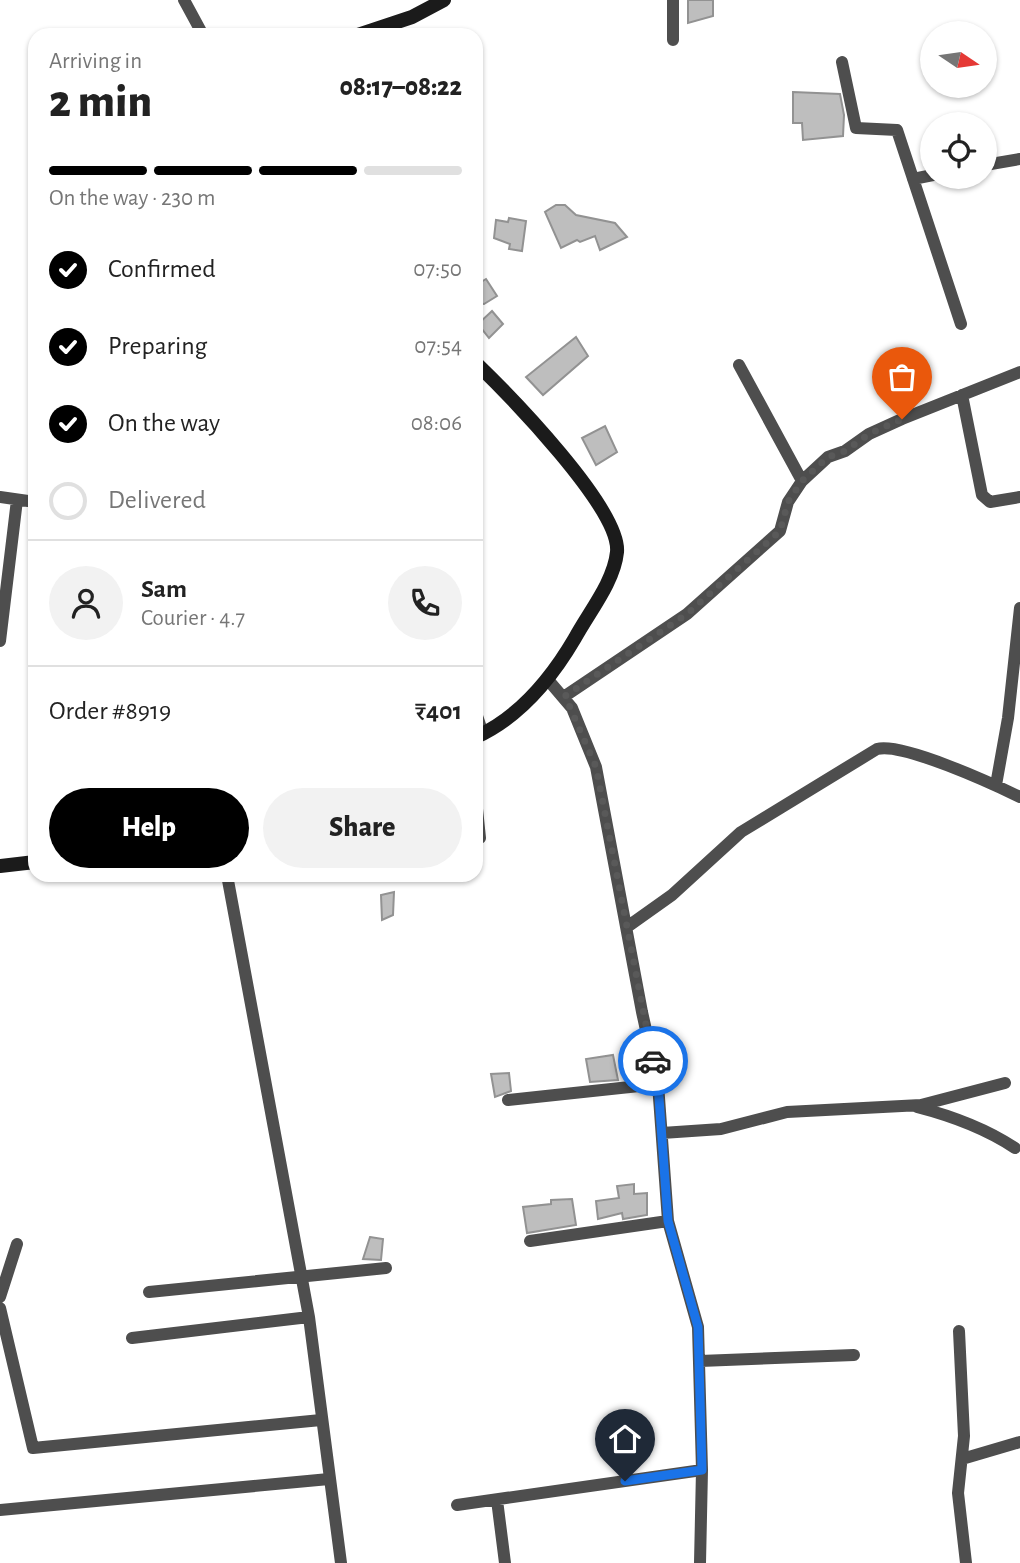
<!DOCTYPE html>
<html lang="en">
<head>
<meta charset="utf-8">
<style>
  body { margin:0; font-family:"Alegreya Sans",sans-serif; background:#f2f2f2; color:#222; height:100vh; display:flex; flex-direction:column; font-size:26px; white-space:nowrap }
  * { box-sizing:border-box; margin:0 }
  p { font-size:23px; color:#767676 }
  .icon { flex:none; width:38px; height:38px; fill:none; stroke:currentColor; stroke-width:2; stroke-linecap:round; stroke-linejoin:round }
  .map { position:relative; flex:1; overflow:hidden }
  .side { position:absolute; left:28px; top:28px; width:455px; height:854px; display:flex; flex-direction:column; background:#fff; border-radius:21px; box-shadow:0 2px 5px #0004 }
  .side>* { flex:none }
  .needle { width:46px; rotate:103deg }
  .tools { position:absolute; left:920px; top:21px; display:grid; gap:14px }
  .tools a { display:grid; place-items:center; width:77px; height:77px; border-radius:50%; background:#fff; box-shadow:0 2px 5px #0004; font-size:35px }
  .pin { position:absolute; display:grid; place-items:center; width:60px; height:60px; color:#fff; margin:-72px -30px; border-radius:50% 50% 50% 0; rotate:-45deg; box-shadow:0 0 7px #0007 }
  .pin .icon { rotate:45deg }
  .courier { position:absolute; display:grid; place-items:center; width:70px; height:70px; margin:-35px; border:5px solid #1a73e8; border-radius:50%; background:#fff; color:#222; box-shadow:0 2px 9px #0007 }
  .summary em { font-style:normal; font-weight:800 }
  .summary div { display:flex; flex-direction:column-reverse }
  .summary { display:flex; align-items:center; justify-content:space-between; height:119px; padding:0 21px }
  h1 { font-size:46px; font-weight:800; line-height:52px }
  .bar { display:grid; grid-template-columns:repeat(4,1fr); gap:10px 7px; align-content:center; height:84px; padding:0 21px }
  .bar i { height:9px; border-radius:5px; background:#e0e0e0 }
  .bar .selected { background:#000 }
  .bar p { grid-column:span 4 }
  .line { display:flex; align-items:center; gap:18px; padding:0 21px; border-top:2px solid #e0e0e0 }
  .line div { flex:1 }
  .round { display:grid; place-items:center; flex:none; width:74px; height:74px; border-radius:37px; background:#f2f2f2 }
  ol { padding:0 21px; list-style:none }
  li { display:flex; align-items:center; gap:21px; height:77px }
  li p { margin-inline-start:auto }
  li .icon { padding:7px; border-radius:50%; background:#000; color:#fff; stroke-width:4 }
  li:last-child { color:#767676 }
  li i { width:38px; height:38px; border:4px solid #e0e0e0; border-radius:50% }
  .button { display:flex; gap:14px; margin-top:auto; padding:14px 21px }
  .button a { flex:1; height:80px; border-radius:42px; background:#000; color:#fff; font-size:28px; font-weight:800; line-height:80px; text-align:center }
  .button a+a { background:#f2f2f2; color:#222 }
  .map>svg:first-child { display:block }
  .building { fill:#bebebe; stroke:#929292; stroke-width:2 }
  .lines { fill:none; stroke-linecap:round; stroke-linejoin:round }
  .street { stroke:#4e4e4e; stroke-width:12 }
  .secondary { stroke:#1b1b1b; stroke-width:14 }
  .done { stroke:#595959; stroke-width:7; stroke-dasharray:0 12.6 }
  .route { stroke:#1a73e8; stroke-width:9 }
</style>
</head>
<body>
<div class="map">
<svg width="1020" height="1563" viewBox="0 0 1020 1563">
  <rect width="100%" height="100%" fill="#fff"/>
  <!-- building -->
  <path class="building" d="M688,0H713V16L688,23Z
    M793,92L840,94L844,115L843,136L803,140L802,123H793Z
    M556,205H565L576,215L615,223L627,237L600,250L595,236L580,242L577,240L561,248L545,212Z
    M509,218L526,221L522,251L509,249L510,244L494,238L496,220L508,222Z
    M486,279L497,296L484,304L476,303V285Z
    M492,311L503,324L489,338L478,324Z
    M576,337L588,356L543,395L526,377Z
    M605,426L617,452L596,465L582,438Z
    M394,892L393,915L382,920L381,895Z
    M613,1055L618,1080L590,1082L586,1059Z
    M509,1073L511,1091L495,1097L491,1074Z
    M634,1184V1194L647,1193V1215L623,1219L622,1213L598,1219L596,1201L619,1198L617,1186Z
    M572,1199L576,1225L527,1233L523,1207L551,1204V1200Z
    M370,1237L383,1239L381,1260L363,1259Z"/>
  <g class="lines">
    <!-- street -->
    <path class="street" d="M184,0L203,35
      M673,0V40
      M842,62L856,128L897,130L961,324
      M985,165L1020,159
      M913,179L933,175
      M739,365L802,481
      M962,395L982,495L990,502L1020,497
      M0,497L35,502
      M0,641L17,500
      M549,681L572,708L596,767L642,1012L658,1084L668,1221L698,1327L702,1470L700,1563
      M565,696L687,614L780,531L788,502L802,481L828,457L845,451L869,434L902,419L1020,372
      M476,713L483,734
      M996,785L1008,718L1020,608
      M476,799L480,838
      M227,875L309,1317L341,1563
      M627,927L672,895L741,832L877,749C902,742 993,784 1020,797
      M508,1100L658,1084
      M917,1107C952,1116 985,1128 1015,1148
      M662,1133L721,1129L787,1112L921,1105L1005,1083
      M530,1241L668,1221
      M149,1292L386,1268
      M0,1297L17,1244
      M0,1308L33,1448L321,1420
      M959,1331L964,1436L958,1493L966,1563
      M132,1338L309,1317
      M700,1361L854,1355
      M962,1459L1020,1442
      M497,1500L505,1563
      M457,1505L702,1470
      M0,1510L329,1479"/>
    <!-- secondary -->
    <path class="secondary" d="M358,35L412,17L444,0
      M476,363C508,394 621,509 617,552C614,582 589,612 575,638C551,679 520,717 476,737
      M0,866L35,862"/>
  </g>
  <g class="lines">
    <!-- done -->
    <path class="done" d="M653,1061L596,767L565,696L687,614L780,531L788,502L802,481L828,457L845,451L869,434L902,419"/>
    <!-- route -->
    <path class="route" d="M625,1481L702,1470L698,1327L668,1221L658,1084L653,1061"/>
  </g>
</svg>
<div class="tools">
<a><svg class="needle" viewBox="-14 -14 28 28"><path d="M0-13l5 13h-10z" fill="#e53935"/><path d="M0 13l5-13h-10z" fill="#767676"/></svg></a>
<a><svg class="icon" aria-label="locate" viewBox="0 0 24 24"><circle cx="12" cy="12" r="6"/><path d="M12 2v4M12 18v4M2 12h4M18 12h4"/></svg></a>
</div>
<div class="pin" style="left:902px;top:419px;background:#ea580c"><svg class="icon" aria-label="bag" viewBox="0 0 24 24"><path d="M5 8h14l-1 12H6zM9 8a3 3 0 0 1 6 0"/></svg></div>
<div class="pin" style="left:625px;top:1481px;background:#1f2937"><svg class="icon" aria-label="home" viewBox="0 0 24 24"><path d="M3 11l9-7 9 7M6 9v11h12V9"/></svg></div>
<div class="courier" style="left:653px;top:1061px"><svg class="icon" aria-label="car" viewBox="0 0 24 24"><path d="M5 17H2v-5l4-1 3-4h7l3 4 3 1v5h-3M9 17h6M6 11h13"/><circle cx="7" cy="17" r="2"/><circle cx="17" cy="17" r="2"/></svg></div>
<section class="side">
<div class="summary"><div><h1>2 min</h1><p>Arriving in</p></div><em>08:17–08:22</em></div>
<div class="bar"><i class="selected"></i><i class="selected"></i><i class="selected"></i><i></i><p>On the way · 230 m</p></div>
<ol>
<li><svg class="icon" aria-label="check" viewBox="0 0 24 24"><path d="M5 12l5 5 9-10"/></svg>Confirmed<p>07:50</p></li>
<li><svg class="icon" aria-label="check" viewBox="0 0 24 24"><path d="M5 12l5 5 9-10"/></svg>Preparing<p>07:54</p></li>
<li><svg class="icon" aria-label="check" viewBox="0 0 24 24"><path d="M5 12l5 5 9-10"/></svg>On the way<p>08:06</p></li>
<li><i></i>Delivered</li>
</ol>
<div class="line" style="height:126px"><a class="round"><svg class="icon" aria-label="person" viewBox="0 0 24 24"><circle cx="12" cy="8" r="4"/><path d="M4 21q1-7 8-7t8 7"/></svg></a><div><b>Sam</b><p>Courier · 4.7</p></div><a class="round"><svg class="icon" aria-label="phone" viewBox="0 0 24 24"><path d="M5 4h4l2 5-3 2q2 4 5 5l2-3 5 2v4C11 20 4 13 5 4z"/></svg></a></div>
<div class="line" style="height:91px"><div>Order #8919</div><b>₹401</b></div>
<div class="button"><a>Help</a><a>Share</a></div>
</section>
</div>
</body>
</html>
